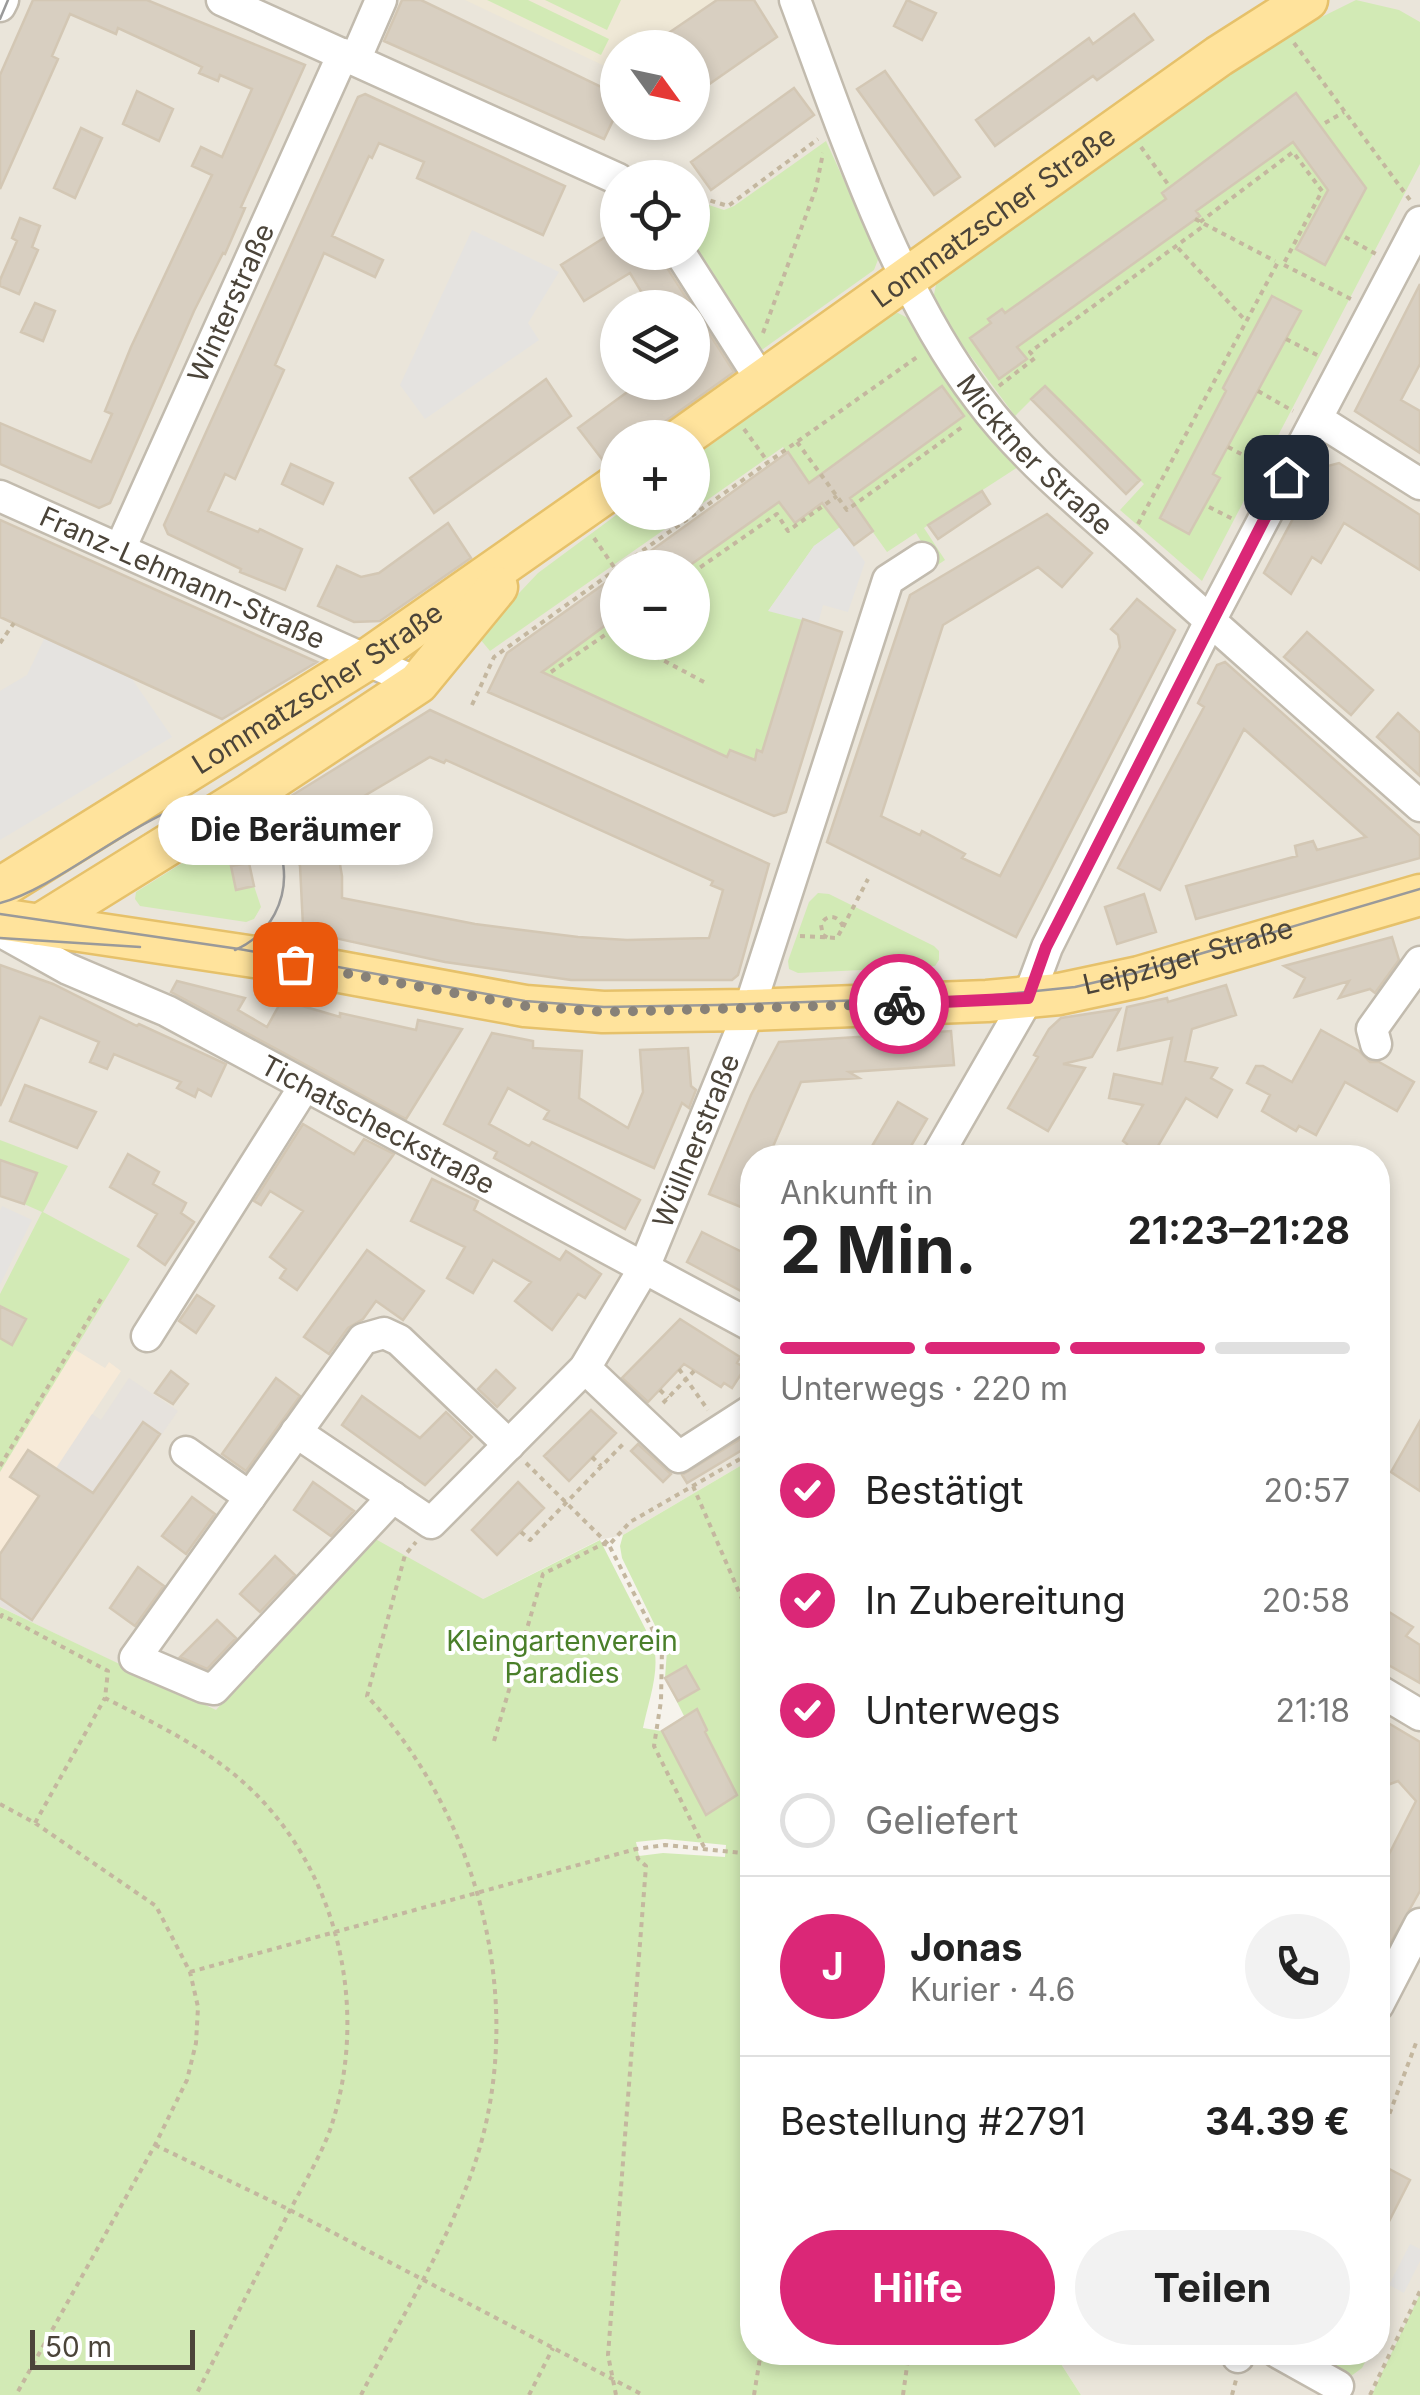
<!DOCTYPE html>
<html lang="de">
<head>
<meta charset="utf-8">
<style>
  body { margin:0; font-family:Inter,sans-serif; background:#f2f2f2; color:#222; height:100vh; display:flex; flex-direction:column; font-size:38px; white-space:nowrap }
  * { box-sizing:border-box; margin:0 }
  p { font-size:32px; color:#767676 }
  .icon { flex:none; width:55px; height:55px; fill:none; stroke:currentColor; stroke-width:2; stroke-linecap:round; stroke-linejoin:round }
  .map { position:relative; flex:1; overflow:hidden }
  .sheet { position:absolute; left:740px; top:1145px; width:650px; height:1220px; display:flex; flex-direction:column; background:#fff; border-radius:40px; box-shadow:0 5px 15px #0003 }
  .sheet>* { flex:none }
  .needle { width:65px; rotate:123deg }
  .tools { position:absolute; left:600px; top:30px; display:grid; gap:20px }
  .tools a { display:grid; place-items:center; width:110px; height:110px; border-radius:50%; background:#fff; box-shadow:0 5px 15px #0003; font-size:50px }
  .scale { position:absolute; left:30px; bottom:25px; width:165px; box-sizing:border-box; padding-left:10px; border:5px solid #4b4439; border-top:0; font-size:28px; line-height:35px; white-space:nowrap; color:#4b4439; -webkit-text-stroke:8px #fff; paint-order:stroke }
  .pin { position:absolute; display:grid; place-items:center; width:85px; height:85px; color:#fff; margin:-42px; border-radius:20px; box-shadow:0 5px 15px #0006 }
  .courier { position:absolute; display:grid; place-items:center; width:100px; height:100px; margin:-50px; border:8px solid #db2777; border-radius:50%; background:#fff; color:#222; box-shadow:0 2px 12px #0007 }
  .bubble { position:absolute; height:70px; border-radius:35px; background:#fff; box-shadow:0 5px 15px #0003; font-size:32px; font-weight:700; line-height:70px; text-align:center }
  .overview em { font-style:normal; font-weight:700 }
  .overview div { display:flex; flex-direction:column-reverse }
  .overview { display:flex; align-items:center; justify-content:space-between; height:170px; padding:0 40px }
  h1 { font-size:65px; font-weight:700; line-height:75px }
  .bar { display:grid; grid-template-columns:repeat(4,1fr); gap:15px 10px; align-content:center; height:120px; padding:0 40px }
  .bar i { height:12px; border-radius:8px; background:#e0e0e0 }
  .bar .on { background:#db2777 }
  .bar p { grid-column:span 4 }
  .line { display:flex; align-items:center; gap:25px; padding:0 40px; border-top:2px solid #e0e0e0 }
  .line div { flex:1 }
  .round { display:grid; place-items:center; flex:none; width:105px; height:105px; border-radius:52px; background:#f2f2f2 }
  ol { padding:0 40px; list-style:none }
  li { display:flex; align-items:center; gap:30px; height:110px }
  li p { margin-inline-start:auto }
  li .icon { padding:10px; border-radius:50%; background:#db2777; color:#fff; stroke-width:4 }
  li:last-child { color:#767676 }
  li i { width:55px; height:55px; border:5px solid #e0e0e0; border-radius:50% }
  .button { display:flex; gap:20px; margin-top:auto; padding:20px 40px }
  .button a { flex:1; height:115px; border-radius:60px; background:#db2777; color:#fff; font-size:40px; font-weight:700; line-height:115px; text-align:center }
  .button a+a { background:#f2f2f2; color:#222 }
  .map>svg:first-child { display:block }
  .residential { fill:#eae5da; fill-rule:evenodd }
  .commercial { fill:#f7ead8 }
  .industrial { fill:#e6e2dd }
  .education { fill:#efe8d6 }
  .green { fill:#d2eab5; fill-rule:evenodd }
  .parking { fill:#e5e3e0 }
  .building { fill:#d8cfc1; stroke:#d3c7b4; stroke-width:2.5; fill-rule:evenodd }
  .lines { fill:none; stroke-linecap:round; stroke-linejoin:round }
  .minor-casing { stroke:#c2bbae; stroke-width:35 }
  .major-casing { stroke:#e6c16a; stroke-width:45 }
  .path { stroke:#c4b79f; stroke-width:4; stroke-dasharray:5 5; stroke-linecap:butt }
  .minor { stroke:#fff; stroke-width:30 }
  .major { stroke:#ffe39c; stroke-width:40 }
  .tram { stroke:#9a9a9a; stroke-width:2.5 }
  .done { stroke:#878178; stroke-width:10; stroke-dasharray:0 18 }
  .route { stroke:#db2777; stroke-width:12 }
  .labels { text-anchor:middle; dominant-baseline:central; stroke-width:8; stroke-linejoin:round; paint-order:stroke }
  .street-label { font-size:28px; fill:#4b4439; stroke:#fff }
  .park-label { font-size:28px; fill:#4a7f2a; stroke:#fff }
</style>
</head>
<body>
<div class="map">
<svg width="1420" height="2395" viewBox="0 0 1420 2395">
  <rect width="100%" height="100%" fill="#f6f3ec"/>
  <!-- residential -->
  <path class="residential" d="M0,0H1420V2395H1081L1054,2353L1378,2352V1158H752V1459L623,1535L599,1540L483,1599L287,1633L216,1711L0,1607ZM618,48H692V122H618ZM618,178H692V252H618ZM618,308H692V382H618ZM618,438H692V512H618ZM618,568H692V642H618Z"/>
  <!-- commercial -->
  <path class="commercial" d="M74,1349L105,1368L109,1362L121,1371L0,1553V1472Z"/>
  <!-- industrial -->
  <path class="industrial" d="M129,1378L178,1411L31,1622L0,1606V1553L92,1414L101,1420Z"/>
  <!-- education -->
  <path class="education" d="M465,0H715L646,47L618,48L617,67L613,70Z"/>
  <!-- green -->
  <path class="green" d="M487,0H528L609,39L601,55Z
    M545,0H621L607,30Z
    M1356,0L1399,10L1420,22V164L1202,581L1120,510L1144,484L1045,386L1015,416L932,304L938,275L1267,44Z
    M826,141L879,257L874,270L756,354L692,252L693,225L703,203L724,210L734,206Z
    M898,313L908,318L970,414L1021,465L924,528L945,560L936,566L916,533L887,552L860,514L814,546L769,610L803,619L762,752H757L755,760L730,750L727,757L552,676L543,679L532,673L550,666L617,616L618,642H692V568L686,567L779,502L795,523L823,502L783,447L693,510V458L887,314Z
    M619,513H688L490,651L480,639L485,629L538,573Z
    M240,827C255,837 246,847 249,863L232,866L236,890L254,886L261,907L254,919L246,922L140,906L135,899L136,892Z
    M818,893L829,894L934,946L939,951V960L935,966L927,967L798,973L789,969L788,961L809,902Z
    M0,1140L68,1166L43,1212L130,1259L0,1472V1294L42,1212L24,1204L36,1173L0,1160Z
    M752,1459V2352L1054,2353L1081,2395H0V1607L216,1710L370,1536L483,1599L600,1540L653,1644C661,1670 648,1702 643,1728L661,1731L684,1716L665,1678L667,1650L622,1558L620,1546L623,1535ZM665,1839L726,1845L725,1857L663,1853L639,1856L636,1842Z
    M1420,2294V2395H1372L1377,2383Z
    M1322,2353H1370L1362,2368L1347,2379L1316,2363Z"/>
  <!-- parking -->
  <path class="parking" d="M472,230L559,272L528,323L539,340L425,419L400,385Z
    M840,527L865,562L848,612L823,605L818,624L768,611L814,546Z
    M45,637L130,676L172,737L0,840V691L27,675Z
    M2,1206L32,1220L0,1285V1211Z
    M1410,2244L1420,2249V2261L1404,2293L1389,2285Z"/>
  <!-- building -->
  <path class="building" d="M33,0H147L305,65L241,207L245,208L225,254L223,253L194,311L110,503L99,508L0,464V423L91,462L112,414L105,411L131,347L212,175L192,166L201,147L222,157L252,89L220,75L218,81L199,73L202,67L157,46L118,28L116,34L70,14L52,56L58,59L0,189V75Z
    M402,0H421L618,95V110L604,139L384,41Z
    M717,0H754L777,37L692,96V48H676L667,34Z
    M907,0L936,13L922,40L894,26Z
    M1134,14L1153,40L1097,80L1093,76L995,146L976,120L1089,38L1093,44Z
    M885,71L960,177L934,195L857,89Z
    M794,88L814,115L711,190L691,162Z
    M137,91L173,109L159,141L123,124Z
    M1296,93L1366,188L1325,265L1296,249L1328,190L1293,142L1196,211L1200,216L1017,347L1027,359L999,379L970,338L991,323L988,319L1002,309L1005,313L1166,199L1162,193Z
    M365,94L565,186L543,235L417,178L424,162L379,143L372,158L369,156L332,236L383,260L375,277L324,253L275,365L284,370L235,479L225,474L208,511L258,532L260,529L302,549L285,590L240,572L241,569L168,534L164,525L358,97Z
    M81,128L102,138L75,198L54,188Z
    M20,218L40,226L32,247L38,250L19,294L0,286V280L17,241L12,238Z
    M610,234L618,252H661L664,263L734,372L642,438H618V454L605,463L578,428L641,382H692V308H651L630,273L584,301L561,265Z
    M1420,284V364L1401,400L1420,411V453L1355,411Z
    M1272,296L1301,311L1213,474L1220,478L1189,534L1160,518L1226,391L1223,388Z
    M35,303L55,311L43,341L21,332Z
    M546,379L571,416L434,513L410,478Z
    M942,386L964,416L850,498L873,531L854,545L822,503L795,523L779,502L686,568H627L788,452L809,483Z
    M1045,386L1140,480L1126,494L1031,399Z
    M1339,463L1420,515V570L1344,523L1321,563L1312,557L1291,594L1264,573L1320,468Z
    M291,464L333,483L323,504L282,484Z
    M982,491L990,504L938,539L928,525Z
    M1047,514L1092,553L1062,587L1038,567L943,625L881,816L920,835L922,831L965,854L962,858L1000,876L1120,647L1118,635L1111,629L1137,599L1175,630L1016,937L827,842L910,595Z
    M0,520L183,602L317,662L222,719L0,617Z
    M448,523L471,558L380,621L354,622L318,606L337,566L361,577L379,573Z
    M618,574V616L542,672L727,757L730,750L755,760L757,750L762,752L803,619L842,632L786,812L774,816L488,692L507,653Z
    M1307,632L1373,690L1351,715L1284,657Z
    M1225,662L1420,836V858L1196,919L1186,886L1297,856L1295,846L1313,841L1317,850L1366,837L1244,729L1160,890L1118,868L1204,707L1198,703L1217,665Z
    M430,710L769,864L738,975L732,980H571L445,962L307,932L303,926L300,866L280,808L283,801ZM430,757L444,763L446,760L713,881L711,885L723,890L709,938L627,940L578,937L475,924L342,898V876L336,841L327,818Z
    M1398,713L1420,733V776L1377,737Z
    M249,863L254,886L236,890L231,866Z
    M1144,894L1156,932L1117,944L1105,907Z
    M1392,937L1399,960L1375,993L1370,989L1339,998L1349,981L1295,997L1305,978L1284,966Z
    M0,965L53,984L137,1026L139,1024L226,1064L211,1096L198,1089L195,1097L177,1088L181,1082L114,1054L107,1069L90,1062L99,1042L40,1017L0,1106Z
    M177,981L245,998L238,1010L267,1027L282,1000L340,1017V1013L416,1030L418,1020L462,1029L406,1119L171,992Z
    M1226,985L1236,1015L1192,1029L1185,1061L1217,1068L1211,1078L1232,1090L1217,1117L1186,1098L1151,1158H1119L1127,1144L1123,1141L1143,1105L1109,1098L1114,1074L1162,1084L1172,1038L1118,1050L1127,1007L1167,998L1168,1002Z
    M1120,1009L1092,1057L1063,1064L1085,1068L1048,1131L1008,1108L1038,1057L1034,1055L1049,1029L1061,1018Z
    M1321,1030L1359,1051L1370,1062H1379L1414,1082L1397,1111L1345,1082L1316,1135L1299,1126L1296,1131L1262,1111L1270,1095L1247,1083L1256,1066H1263L1292,1082Z
    M951,1031L954,1065L849,1072L859,1078L801,1082L768,1158H752V1194L746,1209L709,1194L751,1095L779,1042Z
    M492,1033L533,1041V1048L582,1051L579,1098L628,1128L643,1092L640,1050L688,1048L691,1086L696,1090L689,1108L682,1103L654,1168L544,1119L549,1111L508,1088L489,1124L529,1146L532,1142L640,1200L625,1229L494,1158L497,1152L444,1124Z
    M25,1085L96,1112L77,1148L10,1121Z
    M898,1102L927,1119L904,1158H865Z
    M303,1124L354,1154L364,1139L394,1154L297,1290L280,1278L286,1269L270,1257L303,1211L270,1191L261,1205L254,1201Z
    M128,1154L159,1172L153,1184L186,1203L181,1213L194,1222L165,1265L138,1246L157,1214L110,1187Z
    M0,1160L37,1173L24,1204L0,1196Z
    M432,1179L478,1201L474,1210L560,1260L566,1251L601,1274L585,1298L578,1294L552,1330L515,1301L531,1282L493,1260L473,1293L447,1278L465,1247L411,1221Z
    M702,1232L752,1257V1297L687,1262Z
    M367,1250L424,1291L403,1320L376,1301L363,1319L348,1328L329,1354L304,1337Z
    M197,1295L214,1306L196,1333L179,1321Z
    M0,1306L26,1319L12,1345L0,1338Z
    M680,1319L740,1357L737,1363L745,1368L732,1388L724,1383L721,1387L684,1364L648,1402L622,1378Z
    M496,1370L515,1388L497,1407L478,1389Z
    M171,1371L188,1384L173,1404L155,1393Z
    M276,1378L300,1396L246,1471L222,1454Z
    M362,1396L420,1438L446,1412L472,1437L425,1485L342,1425Z
    M591,1410L616,1433L569,1481L544,1456Z
    M1420,1421V1491L1391,1472Z
    M143,1422L160,1434L32,1620L0,1598V1554L39,1496L10,1477L28,1450L93,1493Z
    M752,1432V1444L687,1483L682,1475Z
    M638,1444L671,1474L663,1482L631,1451Z
    M313,1482L354,1511L331,1536L294,1510Z
    M518,1482L544,1508L497,1555L472,1530Z
    M192,1497L215,1514L186,1554L162,1536Z
    M275,1556L295,1575L260,1612L240,1594Z
    M138,1567L164,1586L135,1626L110,1608Z
    M1378,1605L1413,1627L1406,1636L1420,1645V1683L1378,1659Z
    M217,1620L236,1638L207,1669L180,1657Z
    M686,1666L699,1689L678,1701L665,1678Z
    M697,1709L707,1730L705,1732L737,1795L706,1815L662,1731Z
    M1378,1717L1420,1742V1891L1378,1965V1876L1416,1801L1398,1781L1390,1784L1378,1776Z
    M1378,2163L1410,2180L1378,2243Z"/>
  <g class="lines">
    <!-- minor casing -->
    <g class="minor-casing">
      <g id="minor">
        <path d="M222,0L618,179"/>
        <path id="s1" d="M795,0C843,129 895,289 979,399C1022,457 1082,505 1136,554C1229,639 1325,722 1420,806"/>
        <path d="M0,6L3,0"/>
        <path d="M355,60L381,0"/>
        <path d="M680,253L761,380"/>
        <path d="M1317,419L1420,484"/>
        <path id="s2" d="M0,496L418,683"/>
        <path id="s3" d="M120,549L343,54"/>
        <path id="s4" d="M0,931L68,969L167,1011L752,1326"/>
        <path d="M1376,1044L1372,1029L1420,962"/>
        <path d="M936,1158L1028,998L1047,947L1210,621L1420,222"/>
        <path d="M147,1336L304,1087"/>
        <path d="M585,1368L679,1457L752,1410"/>
        <path id="s5" d="M296,1432L431,1523L585,1368L643,1270L747,1016L888,580L922,558"/>
        <path d="M186,1452L250,1497"/>
        <path d="M393,1497L214,1689L203,1687L135,1658L363,1339L384,1333L399,1340L509,1445"/>
        <path d="M1378,1690L1420,1715"/>
        <path d="M1378,2005L1420,1924"/>
        <path d="M1277,2352L1338,2386"/>
        <path d="M1238,2357L1240,2352"/>
      </g>
    </g>
    <!-- major casing -->
    <g class="major-casing">
      <g id="major">
        <path id="s6" d="M682,438L1219,56L1307,0"/>
        <path id="s7" d="M0,888L368,659L618,484"/>
        <path d="M0,919L275,960L525,1006L603,1012L748,1010L987,1001L1059,994L1139,977L1420,895"/>
        <path d="M39,925L250,794L418,683L497,587"/>
      </g>
    </g>
    <!-- path -->
    <path class="path" d="M1294,43L1410,200
      M1325,123L1344,112
      M1141,147L1170,187
      M692,203L702,198L728,206L818,139
      M1195,219L1275,261
      M1200,222L1293,152L1322,191L1283,265
      M1345,237L1376,254
      M1178,248L1246,321
      M1284,265L1351,299
      M763,333L816,188L823,153
      M1286,339L1321,357
      M999,386L1035,358L1030,352L1205,225
      M1258,391L1293,411
      M744,429L768,462
      M797,442L847,510L965,425
      M1228,447L1264,466
      M1209,507L1235,520
      M1138,524L1278,262
      M594,538L614,567
      M618,568L920,355
      M692,573L777,514L788,531L837,496
      M629,642L704,682
      M0,643L14,623
      M551,672L618,626
      M472,705L494,657L618,568
      M266,925L279,927
      M843,927L868,879
      M800,936L837,938L843,927C839,915 826,913 821,925L823,935L830,939
      M679,1369L708,1410
      M660,1390L668,1398
      M663,1403L694,1371
      M592,1457L601,1466
      M526,1463L608,1544
      M0,1466L101,1299
      M693,1486L752,1622
      M521,1532L530,1540L625,1442
      M0,1618L2,1615L108,1671L105,1698C148,1720 192,1741 230,1771C335,1854 373,2004 330,2130C319,2160 300,2190 286,2218C256,2277 226,2336 196,2395
      M494,1741L543,1574L603,1544L609,1545
      M0,1804L35,1823L156,1906L190,1972L198,2007L196,2043L187,2080L155,2145L16,2395
      M35,1823L105,1698
      M704,1847L654,1746L661,1701L662,1648L609,1545L630,1522L752,1452
      M748,1854L752,1788
      M190,1972L636,1849L665,1845L752,1854
      M1386,2123L1416,2043
      M155,2145L290,2210L643,2395
      M361,2395C400,2319 448,2244 475,2163C528,2003 479,1817 367,1696L405,1555L416,1542
      M529,2395L553,2348
      M616,2395L608,2355L646,1866L638,1859L636,1849
      M754,2395L761,2352
      M903,2395L909,2352
      M1232,2395L1236,2380
      M1370,2395L1420,2291"/>
    <!-- minor -->
    <use href="#minor" class="minor"/>
    <!-- major -->
    <use href="#major" class="major"/>
    <!-- tram -->
    <g class="tram">
      <path d="M0,19L8,0"/>
      <path d="M0,903C65,886 157,797 214,801C297,807 309,918 235,950"/>
      <path id="s8" d="M0,914L239,949L525,1001L604,1007L717,1005L985,996L1075,987L1135,973L1420,889"/>
      <path d="M0,938L140,947"/>
    </g>
  </g>
  <g class="lines">
    <!-- done -->
    <path class="done" d="M295,964L525,1006L603,1012L899,1004"/>
    <!-- route -->
    <path class="route" d="M899,1004L1028,998L1046,947L1286,477"/>
  </g>
  <g class="labels">
    <!-- street labels -->
    <g class="street-label">
      <text stroke="none"><textPath href="#s6" startOffset="382">Lommatzscher Straße</textPath></text>
      <text stroke="none"><textPath href="#s3" startOffset="270">Winterstraße</textPath></text>
      <text stroke="none"><textPath href="#s1" startOffset="520">Micktner Straße</textPath></text>
      <text stroke="none"><textPath href="#s2" startOffset="200">Franz-Lehmann-Straße</textPath></text>
      <text stroke="none"><textPath href="#s7" startOffset="375">Lommatzscher Straße</textPath></text>
      <text stroke="none"><textPath href="#s8" startOffset="1200">Leipziger Straße</textPath></text>
      <text stroke="none"><textPath href="#s4" startOffset="425">Tichatscheckstraße</textPath></text>
      <text stroke="none"><textPath href="#s5" startOffset="635">Wüllnerstraße</textPath></text>
    </g>
    <!-- park labels -->
    <g class="park-label">
      <text x="562" y="1641">Kleingartenverein<tspan x="562" dy="32">Paradies</tspan></text>
    </g>
  </g>
</svg>
<div class="tools">
<a><svg class="needle" viewBox="-14 -14 28 28"><path d="M0-13l5 13h-10z" fill="#e53935"/><path d="M0 13l5-13h-10z" fill="#767676"/></svg></a>
<a><svg class="icon" aria-label="locate" viewBox="0 0 24 24"><circle cx="12" cy="12" r="6"/><path d="M12 2v4M12 18v4M2 12h4M18 12h4"/></svg></a>
<a><svg class="icon" aria-label="layers" viewBox="0 0 24 24"><path d="M12 4l9 5-9 5-9-5zM3 14l9 5 9-5"/></svg></a>
<a>+</a>
<a>−</a>
</div>
<div class="scale">50 m</div>
<div class="pin" style="left:295px;top:964px;background:#ea580c"><svg class="icon" aria-label="bag" viewBox="0 0 24 24"><path d="M5 8h14l-1 12H6zM9 8a3 3 0 0 1 6 0"/></svg></div>
<div class="pin" style="left:1286px;top:477px;background:#1f2937"><svg class="icon" aria-label="home" viewBox="0 0 24 24"><path d="M3 11l9-7 9 7M6 9v11h12V9"/></svg></div>
<div class="courier" style="left:899px;top:1004px"><svg class="icon" aria-label="bike" viewBox="0 0 24 24"><circle cx="6" cy="16" r="4"/><circle cx="18" cy="16" r="4"/><path d="M6 16l4-8h5l3 8M10 8l3 8H6M13 5h3"/></svg></div>
<div class="bubble" style="left:158px;top:795px;width:275px">Die Beräumer</div>
<section class="sheet">
<div class="overview"><div><h1>2 Min.</h1><p>Ankunft in</p></div><em>21:23–21:28</em></div>
<div class="bar"><i class="on"></i><i class="on"></i><i class="on"></i><i></i><p>Unterwegs · 220 m</p></div>
<ol>
<li><svg class="icon" aria-label="check" viewBox="0 0 24 24"><path d="M5 12l5 5 9-10"/></svg>Bestätigt<p>20:57</p></li>
<li><svg class="icon" aria-label="check" viewBox="0 0 24 24"><path d="M5 12l5 5 9-10"/></svg>In Zubereitung<p>20:58</p></li>
<li><svg class="icon" aria-label="check" viewBox="0 0 24 24"><path d="M5 12l5 5 9-10"/></svg>Unterwegs<p>21:18</p></li>
<li><i></i>Geliefert</li>
</ol>
<div class="line" style="height:180px"><b class="round" style="background:#db2777;color:#fff">J</b><div><b>Jonas</b><p>Kurier · 4.6</p></div><a class="round"><svg class="icon" aria-label="phone" viewBox="0 0 24 24"><path d="M5 4h4l2 5-3 2q2 4 5 5l2-3 5 2v4C11 20 4 13 5 4z"/></svg></a></div>
<div class="line" style="height:130px"><div>Bestellung #2791</div><b>34.39 €</b></div>
<div class="button"><a>Hilfe</a><a>Teilen</a></div>
</section>
</div>
</body>
</html>
